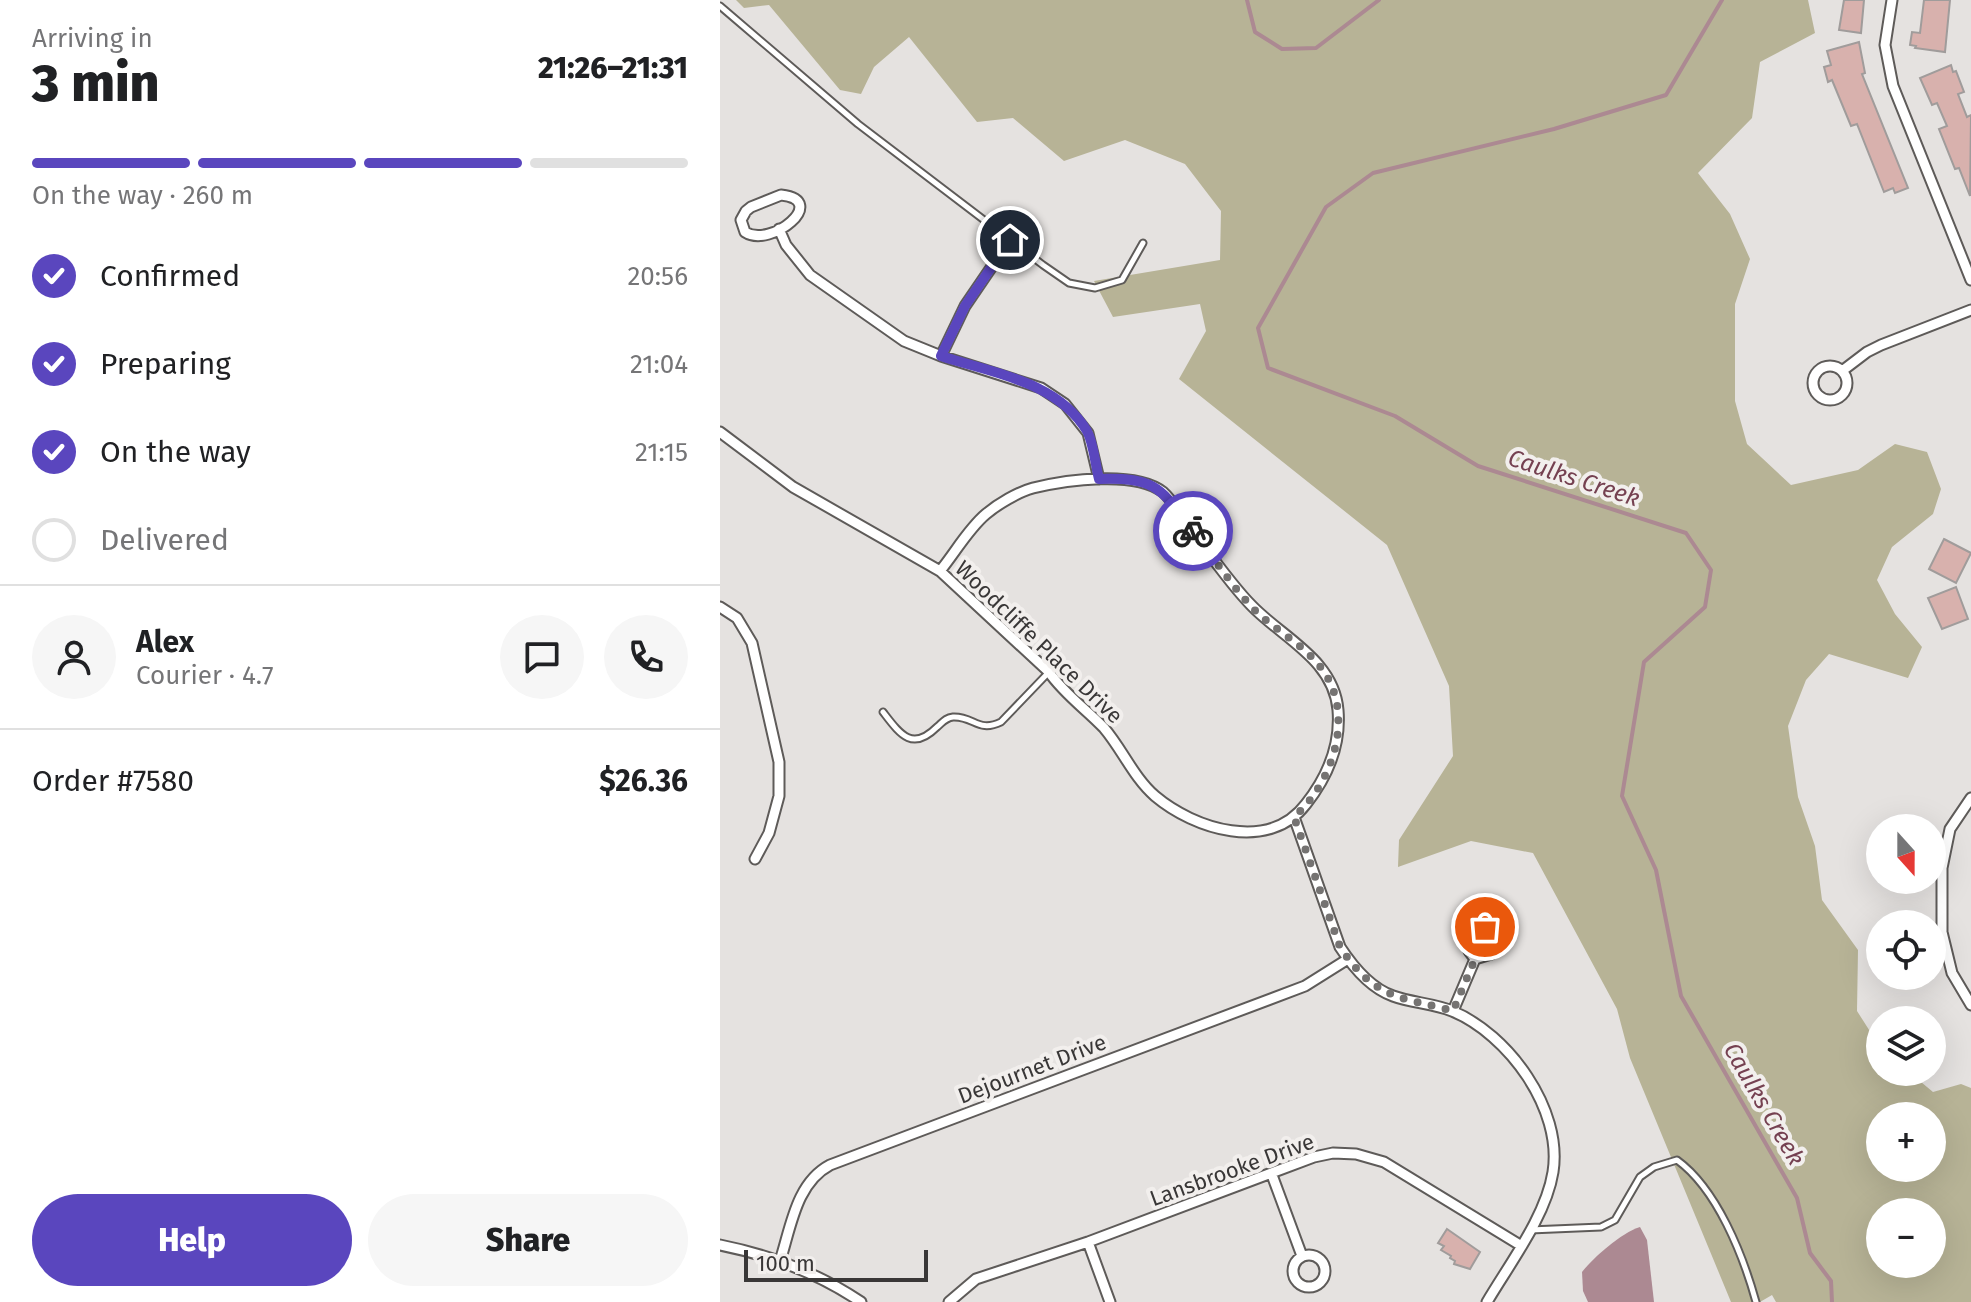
<!DOCTYPE html>
<html lang="en">
<head>
<meta charset="utf-8">
<style>
  body { margin:0; font-family:"Fira Sans",sans-serif; background:#f6f6f6; color:#202124; height:100vh; display:flex; flex-direction:column; font-size:30px; white-space:nowrap }
  * { box-sizing:border-box; margin:0 }
  p { font-size:26px; color:#757577 }
  .icon { flex:none; width:44px; height:44px; fill:none; stroke:currentColor; stroke-width:2; stroke-linecap:round; stroke-linejoin:round }
  .map { position:relative; flex:1; overflow:hidden }
  .details { display:flex; flex-direction:column; background:#fff; width:720px }
  .details>* { flex:none }
  .needle { width:52px; rotate:159deg }
  .fabs { position:absolute; left:1146px; top:814px; display:grid; gap:16px }
  .fabs a { display:grid; place-items:center; width:80px; height:80px; border-radius:50%; background:#fff; box-shadow:0 8px 32px #0002; font-size:40px }
  .scale { position:absolute; left:24px; bottom:20px; width:184px; box-sizing:border-box; padding-left:8px; border:4px solid #393737; border-top:0; font-size:22px; line-height:28px; white-space:nowrap; color:#393737; -webkit-text-stroke:6px #f2efed; paint-order:stroke }
  .pin { position:absolute; display:grid; place-items:center; width:68px; height:68px; color:#fff; margin:-34px; border:4px solid #fff; border-radius:50%; box-shadow:0 2px 8px #0007 }
  .courier { position:absolute; display:grid; place-items:center; width:80px; height:80px; margin:-40px; border:6px solid #5a46be; border-radius:50%; background:#fff; color:#222; box-shadow:0 2px 10px #0007 }
  .overview em { font-style:normal; font-weight:800 }
  .overview div { display:flex; flex-direction:column-reverse }
  .overview { display:flex; align-items:center; justify-content:space-between; height:136px; padding:0 32px }
  h1 { font-size:52px; font-weight:800; line-height:60px }
  .bar { display:grid; grid-template-columns:repeat(4,1fr); gap:12px 8px; align-content:center; height:96px; padding:0 32px }
  .bar i { height:10px; border-radius:6px; background:#e0e0e0 }
  .bar .active { background:#5a46be }
  .bar p { grid-column:span 4 }
  .line { display:flex; align-items:center; gap:20px; padding:0 32px; border-top:2px solid #e0e0e0 }
  .line div { flex:1 }
  .round { display:grid; place-items:center; flex:none; width:84px; height:84px; border-radius:42px; background:#f6f6f6 }
  ol { padding:0 32px; list-style:none }
  li { display:flex; align-items:center; gap:24px; height:88px }
  li p { margin-inline-start:auto }
  li .icon { padding:8px; border-radius:50%; background:#5a46be; color:#fff; stroke-width:4 }
  li:last-child { color:#757577 }
  li i { width:44px; height:44px; border:4px solid #e0e0e0; border-radius:50% }
  .button { display:flex; gap:16px; margin-top:auto; padding:16px 32px }
  .button a { flex:1; height:92px; border-radius:48px; background:#5a46be; color:#fff; font-size:32px; font-weight:800; line-height:92px; text-align:center }
  .button a+a { background:#f6f6f6; color:#202124 }
  main { display:flex; flex:1; min-height:0 }
  .map>svg:first-child { display:block }
  .green { fill:#b7b396; fill-rule:evenodd }
  .water { fill:#ac8992 }
  .lines { fill:none; stroke-linecap:round; stroke-linejoin:round }
  .stream { stroke:#ac8992; stroke-width:4 }
  .building { fill:#d8b1ad; stroke:#a09c9b; stroke-width:2 }
  .lane-casing { stroke:#5e5b59; stroke-width:9 }
  .street-casing { stroke:#5e5b59; stroke-width:13 }
  .lane { stroke:#fff; stroke-width:5 }
  .street { stroke:#fff; stroke-width:9 }
  .done { stroke:#757372; stroke-width:8; stroke-dasharray:0 14.4 }
  .route { stroke:#5a46be; stroke-width:10 }
  .labels { text-anchor:middle; dominant-baseline:central; stroke-width:8; stroke-linejoin:round; paint-order:stroke }
  .street-label { font-size:22px; fill:#393737; stroke:#f2efed }
  .water-label { font-size:24px; font-style:italic; fill:#754151; stroke:#f2efed }
</style>
</head>
<body>
<main>
<section class="details">
<div class="overview"><div><h1>3 min</h1><p>Arriving in</p></div><em>21:26–21:31</em></div>
<div class="bar"><i class="active"></i><i class="active"></i><i class="active"></i><i></i><p>On the way · 260 m</p></div>
<ol>
<li><svg class="icon" aria-label="check" viewBox="0 0 24 24"><path d="M5 12l5 5 9-10"/></svg>Confirmed<p>20:56</p></li>
<li><svg class="icon" aria-label="check" viewBox="0 0 24 24"><path d="M5 12l5 5 9-10"/></svg>Preparing<p>21:04</p></li>
<li><svg class="icon" aria-label="check" viewBox="0 0 24 24"><path d="M5 12l5 5 9-10"/></svg>On the way<p>21:15</p></li>
<li><i></i>Delivered</li>
</ol>
<div class="line" style="height:144px"><a class="round"><svg class="icon" aria-label="person" viewBox="0 0 24 24"><circle cx="12" cy="8" r="4"/><path d="M4 21q1-7 8-7t8 7"/></svg></a><div><b>Alex</b><p>Courier · 4.7</p></div><a class="round"><svg class="icon" aria-label="chat" viewBox="0 0 24 24"><path d="M4 5h16v11H9l-5 4z"/></svg></a><a class="round"><svg class="icon" aria-label="phone" viewBox="0 0 24 24"><path d="M5 4h4l2 5-3 2q2 4 5 5l2-3 5 2v4C11 20 4 13 5 4z"/></svg></a></div>
<div class="line" style="height:104px"><div>Order #7580</div><b>$26.36</b></div>
<div class="button"><a>Help</a><a>Share</a></div>
</section>
<div class="map">
<svg width="1251" height="1302" viewBox="0 0 1251 1302">
  <rect width="100%" height="100%" fill="#e5e2e0"/>
  <!-- green -->
  <path class="green" d="M16,0H1088L1095,33L1040,62L1032,118L978,173L1010,214L1030,259L1015,304V401L1027,444L1071,485L1138,470L1175,444L1207,452L1221,489L1213,514L1172,547L1157,580L1175,614L1202,647L1188,678L1109,654L1086,680L1068,726L1078,797L1095,846L1102,900L1138,950L1137,1011L1160,1047V1072H1189L1213,1092L1241,1084L1251,1088V1302H1056L1052,1295L1040,1302H1011L910,1058L897,1009L813,853L751,841L678,867L679,840L733,756L729,686L667,545L459,379L486,331L480,304L393,317L374,281L500,260L501,211L465,164L405,140L344,161L293,118L257,122L189,37L154,67L141,94L120,90L49,5L24,8ZM1160,1116H1212V1168H1160ZM1160,1212H1212V1264H1160Z"/>
  <!-- water -->
  <path class="water" d="M920,1227L927,1240L934,1302H868L863,1291L862,1272C874,1257 901,1233 920,1227Z"/>
  <g class="lines">
    <!-- stream -->
    <path class="stream" d="M527,0L535,32L562,49L596,48L659,0
      M1002,0L946,95L834,129L653,173L606,207L538,328L548,368L675,416L758,466L966,533L991,570L985,607L924,662L902,796L936,870L961,996L1077,1198L1090,1253L1111,1281L1112,1302"/>
  </g>
  <!-- building -->
  <path class="building" d="M1124,0H1144L1141,33L1119,30Z
    M1204,0H1230L1225,52L1195,48L1196,46L1190,45L1192,32L1200,33Z
    M1139,42L1145,73L1142,74L1188,188L1175,193L1173,188L1164,192L1137,124L1131,126L1112,80L1108,82L1104,67L1111,65L1107,51Z
    M1231,65L1233,72L1236,71L1244,92L1238,94L1247,117L1251,115L1250,196L1239,168L1235,169L1219,129L1227,126L1217,103L1212,105L1200,78Z
    M1224,539L1251,553L1236,583L1209,569Z
    M1236,587L1248,619L1222,629L1208,598Z
    M727,1229L760,1252L750,1269L734,1264L735,1261L730,1258L731,1256L721,1250L724,1246L718,1243Z"/>
  <g class="lines">
    <!-- lane casing -->
    <g class="lane-casing">
      <path id="lane" d="M0,6L138,124L323,265L349,283L375,288L402,280L423,243
        M163,712C180,734 192,752 217,727C223,722 225,718 233,717C254,716 258,733 281,722L329,672
        M810,1230L881,1227L895,1220L920,1177L934,1167L957,1160C997,1189 1023,1255 1036,1302"/>
    </g>
    <!-- street casing -->
    <g class="street-casing">
      <path id="street" d="M1172,0L1165,45L1173,86L1251,280
        M61,195C110,200 51,249 25,232L21,220L26,211L31,207Z
        M59,229L66,245L90,275L184,341L221,356L321,388L345,404L368,433L379,479
        M221,356L245,306L290,240
        M1093 383a17 17 0 1 1 34 0a17 17 0 1 1-34 0Z
        M1122,371L1147,352L1161,345L1251,310
        M0,432L73,487L220,571L329,672C344,694 366,709 384,728C402,749 414,778 435,796C474,829 549,853 586,804C608,776 621,746 618,710C614,660 563,638 532,606C509,583 485,547 465,521C458,511 452,500 443,492C415,470 346,480 313,488C298,492 278,504 266,514C248,529 235,553 220,571
        M0,607L17,618L32,643L59,762V796L49,833L35,859
        M1251,798L1230,829L1222,868V932L1232,973L1251,1005
        M574,817L620,947C633,967 650,988 673,996C692,1003 713,1003 732,1011C788,1034 843,1109 833,1172C826,1216 790,1263 767,1302
        M761,926L774,931L777,946L771,954L755,959L749,951L747,938L752,930Z
        M733,1011L755,959
        M552,1175L582,1256
        M368,1242L390,1302
        M0,1245C50,1255 98,1273 141,1302
        M573 1271a16 16 0 1 1 32 0a16 16 0 1 1-32 0Z
        M60,1261C71,1227 76,1183 110,1165L585,986L628,959
        M229,1302L256,1279L368,1242L594,1157L613,1153L636,1154L664,1162L800,1245"/>
    </g>
    <!-- lane -->
    <use href="#lane" class="lane"/>
    <!-- street -->
    <use href="#street" class="street"/>
  </g>
  <g class="lines">
    <!-- done -->
    <path class="done" d="M473,531C492,555 509,582 529,604C549,627 578,640 598,664C637,709 615,781 574,817L620,947C655,999 677,996 733,1011L755,959L749,951L747,938L755,928L765,927"/>
    <!-- route -->
    <path class="route" d="M290,240L245,306L221,356C272,373 337,381 367,431C374,444 375,464 379,479C437,477 441,489 473,531"/>
  </g>
  <g class="labels">
    <!-- street labels -->
    <g class="street-label">
      <text transform="translate(319 642) rotate(44)">Woodcliffe Place Drive</text>
      <text transform="translate(312 1069) rotate(-21)">Dejournet Drive</text>
      <text transform="translate(512 1170) rotate(-20)">Lansbrooke Drive</text>
    </g>
    <!-- water labels -->
    <g class="water-label">
      <text transform="translate(854 478) rotate(18)">Caulks Creek</text>
      <text transform="translate(1044 1104) rotate(60)">Caulks Creek</text>
    </g>
  </g>
</svg>
<div class="fabs">
<a><svg class="needle" viewBox="-14 -14 28 28"><path d="M0-13l5 13h-10z" fill="#e53935"/><path d="M0 13l5-13h-10z" fill="#757577"/></svg></a>
<a><svg class="icon" aria-label="locate" viewBox="0 0 24 24"><circle cx="12" cy="12" r="6"/><path d="M12 2v4M12 18v4M2 12h4M18 12h4"/></svg></a>
<a><svg class="icon" aria-label="layers" viewBox="0 0 24 24"><path d="M12 4l9 5-9 5-9-5zM3 14l9 5 9-5"/></svg></a>
<a>+</a>
<a>−</a>
</div>
<div class="scale">100 m</div>
<div class="pin" style="left:765px;top:927px;background:#ea580c"><svg class="icon" aria-label="bag" viewBox="0 0 24 24"><path d="M5 8h14l-1 12H6zM9 8a3 3 0 0 1 6 0"/></svg></div>
<div class="pin" style="left:290px;top:240px;background:#1f2937"><svg class="icon" aria-label="home" viewBox="0 0 24 24"><path d="M3 11l9-7 9 7M6 9v11h12V9"/></svg></div>
<div class="courier" style="left:473px;top:531px"><svg class="icon" aria-label="bike" viewBox="0 0 24 24"><circle cx="6" cy="16" r="4"/><circle cx="18" cy="16" r="4"/><path d="M6 16l4-8h5l3 8M10 8l3 8H6M13 5h3"/></svg></div>
</div>
</main>
</body>
</html>
